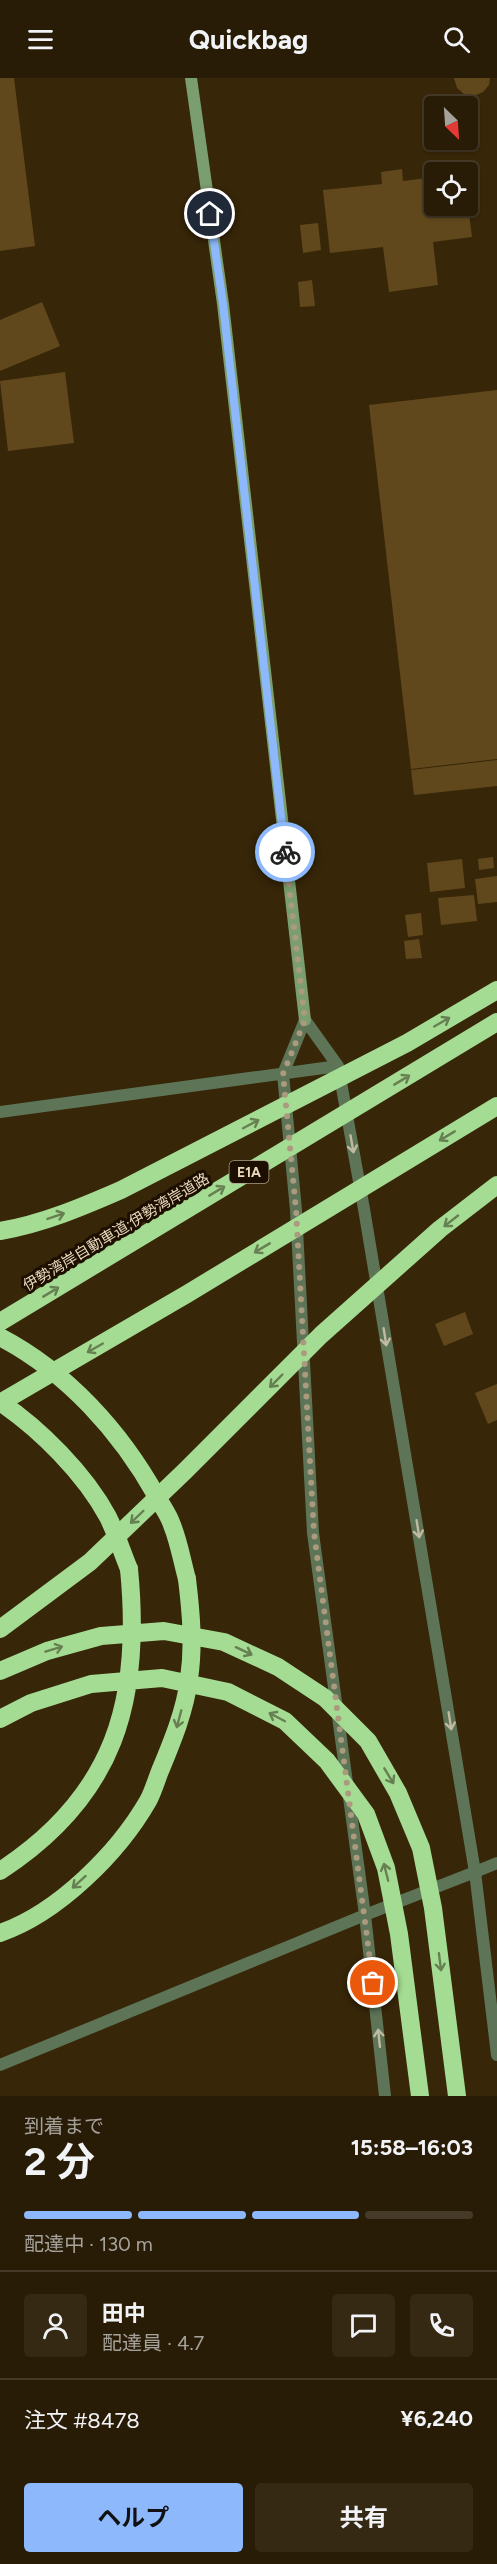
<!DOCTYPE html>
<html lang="ja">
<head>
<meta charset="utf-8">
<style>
  body { margin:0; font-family:Figtree,"Noto Sans JP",sans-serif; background:#352914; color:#f1f3f6; height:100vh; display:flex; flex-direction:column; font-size:22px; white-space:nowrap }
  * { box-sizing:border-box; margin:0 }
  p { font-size:20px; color:#a5a19b }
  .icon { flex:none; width:33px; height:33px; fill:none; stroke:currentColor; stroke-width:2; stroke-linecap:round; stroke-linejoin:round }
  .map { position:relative; height:2018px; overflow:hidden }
  .panel { display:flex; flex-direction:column; background:#291c06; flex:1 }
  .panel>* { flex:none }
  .needle { width:39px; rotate:155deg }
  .buttons { position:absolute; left:424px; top:18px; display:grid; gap:12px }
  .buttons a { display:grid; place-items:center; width:54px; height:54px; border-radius:6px; background:#291c06; box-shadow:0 2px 4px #0004,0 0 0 2px #453a28; font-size:30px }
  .pin { position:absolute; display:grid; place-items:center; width:51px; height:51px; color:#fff; margin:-26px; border:3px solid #fff; border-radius:50%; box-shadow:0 2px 6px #0007 }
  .courier { position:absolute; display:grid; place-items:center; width:60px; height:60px; margin:-30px; border:4px solid #8db9fc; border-radius:50%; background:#fff; color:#222; box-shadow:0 2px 8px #0007 }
  .headline em { font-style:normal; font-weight:700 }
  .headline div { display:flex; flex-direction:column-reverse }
  .headline { display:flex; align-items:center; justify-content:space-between; height:102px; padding:0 24px }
  h1 { font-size:39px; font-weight:700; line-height:45px }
  .bar { display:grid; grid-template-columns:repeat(4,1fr); gap:9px 6px; align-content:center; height:72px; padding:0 24px }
  .bar i { height:8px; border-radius:4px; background:#453a28 }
  .bar .current { background:#8db9fc }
  .bar p { grid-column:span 4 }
  .line { display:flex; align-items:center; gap:15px; padding:0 24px; border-top:2px solid #453a28 }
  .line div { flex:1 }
  .round { display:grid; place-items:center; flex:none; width:63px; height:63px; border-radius:6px; background:#352914 }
  .cta { display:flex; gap:12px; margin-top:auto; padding:12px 24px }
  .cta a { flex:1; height:69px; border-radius:6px; background:#8db9fc; color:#111; font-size:24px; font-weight:700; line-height:69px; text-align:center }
  .cta a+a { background:#352914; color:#f1f3f6 }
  header { display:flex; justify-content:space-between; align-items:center; height:78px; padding:0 24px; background:#291c06; font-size:27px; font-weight:700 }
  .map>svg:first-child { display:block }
  .building { fill:#61481c }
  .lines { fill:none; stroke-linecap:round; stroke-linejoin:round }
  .lane { stroke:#5d7457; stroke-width:12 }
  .street { stroke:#5d7457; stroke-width:12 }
  .secondary { stroke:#7a9e6f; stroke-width:12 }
  .highway { stroke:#a4dc93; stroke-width:18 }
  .highway-bridge { stroke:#a4dc93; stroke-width:18 }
  .oneway { stroke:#678051 }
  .oneway2 { stroke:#c0bb9f }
  .done { stroke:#ac9a7e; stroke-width:6; stroke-dasharray:0 10.8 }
  .route { stroke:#8db9fc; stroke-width:8 }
  .labels { text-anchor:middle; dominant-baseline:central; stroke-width:6; stroke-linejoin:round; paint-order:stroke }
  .shield { fill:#1c0f00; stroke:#ad9c85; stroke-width:1.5 }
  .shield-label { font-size:14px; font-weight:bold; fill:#ebd9be }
  .street-label { font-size:15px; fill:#ebd9be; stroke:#1c0f00 }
</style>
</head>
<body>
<header><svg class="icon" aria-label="menu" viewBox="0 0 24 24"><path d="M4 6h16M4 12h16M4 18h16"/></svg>Quickbag<svg class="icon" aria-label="search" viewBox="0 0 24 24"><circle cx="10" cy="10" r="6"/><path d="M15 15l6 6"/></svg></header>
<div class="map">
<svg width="497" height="2018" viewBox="0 0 497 2018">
  <rect width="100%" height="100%" fill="#372608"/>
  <!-- building -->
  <path class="building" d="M0,0H14L35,168L0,173Z
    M454,0H490L489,7L483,14L474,18L464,16L457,10Z
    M402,91L403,103L435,99V128H468L472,159L433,164L438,207L389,214L383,169L330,175L323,112L382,106L381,94Z
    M318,145L321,172L303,175L300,147Z
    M312,202L315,228L300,229L298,204Z
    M42,224L60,268L0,293V242Z
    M65,294L74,365L8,373L0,303Z
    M497,312V681L411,691L369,327Z
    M497,682V708L414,717L411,692Z
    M493,779L494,790L479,792L478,781Z
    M462,781L465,810L430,814L427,785Z
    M497,798V824L478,826L475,801Z
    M474,817L477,843L441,847L438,820Z
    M421,835L423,857L408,859L405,837Z
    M419,861L422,880L406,881L404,863Z
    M465,1234L473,1256L444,1268L435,1246Z
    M497,1306V1342L488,1346L475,1315Z"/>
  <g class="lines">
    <!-- lane -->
    <path class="lane" d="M475,1794L497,1785"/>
    <!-- street -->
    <path class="street" d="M305,942L283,996L296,1132L313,1455L365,1837L385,2018
      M305,942L338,988L364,1131L475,1794L497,1977
      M0,1034L338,988
      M0,1987L365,1837L475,1794"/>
    <!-- secondary -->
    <path class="secondary" d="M191,0L223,226L305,942"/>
    <!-- highway -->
    <path class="highway" d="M0,1259C67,1294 121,1354 157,1419C162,1428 169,1437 172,1447C179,1464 182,1483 187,1501
      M0,1324C40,1351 85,1396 108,1439C116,1455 122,1474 129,1491"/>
    <!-- highway-bridge -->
    <path class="highway-bridge" d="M0,1153C42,1146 82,1129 121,1112L407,965L497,912
      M0,1244L497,944
      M0,1325L187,1216L497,1028
      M0,1551L90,1484L185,1393L321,1257L440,1151L497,1107
      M0,1593L47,1573L101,1558L164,1553L224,1564L278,1589L325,1620L368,1663L398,1715L421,1770L433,1830L457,2018
      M0,1641L31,1625L91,1606L162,1600L228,1614L285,1643L327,1683L366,1736L386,1790L399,1856L420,2018
      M0,1793C115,1718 142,1623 129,1491
      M0,1855C58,1835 118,1775 148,1723C153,1714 156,1703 160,1693C172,1664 185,1633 189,1601C194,1567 191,1534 187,1501"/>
  </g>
  <!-- one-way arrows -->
  <defs><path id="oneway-shaft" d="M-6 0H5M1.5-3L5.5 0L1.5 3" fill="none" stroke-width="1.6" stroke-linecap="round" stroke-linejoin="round" transform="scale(1.5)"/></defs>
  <g class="oneway">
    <use href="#oneway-shaft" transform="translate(442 944) rotate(-30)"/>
    <use href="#oneway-shaft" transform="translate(402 1002) rotate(-31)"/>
    <use href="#oneway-shaft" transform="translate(251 1046) rotate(-28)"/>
    <use href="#oneway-shaft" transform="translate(447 1058) rotate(149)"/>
    <use href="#oneway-shaft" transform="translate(217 1113) rotate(-31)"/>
    <use href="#oneway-shaft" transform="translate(56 1138) rotate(-19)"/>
    <use href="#oneway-shaft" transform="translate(451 1143) rotate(142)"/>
    <use href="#oneway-shaft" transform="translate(262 1170) rotate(149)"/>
    <use href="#oneway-shaft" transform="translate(51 1214) rotate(-31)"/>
    <use href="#oneway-shaft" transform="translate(95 1270) rotate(150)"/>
    <use href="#oneway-shaft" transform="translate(276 1303) rotate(135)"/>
    <use href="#oneway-shaft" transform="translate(137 1439) rotate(136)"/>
    <use href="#oneway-shaft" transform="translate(54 1571) rotate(-17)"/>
    <use href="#oneway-shaft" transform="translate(244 1573) rotate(25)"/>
    <use href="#oneway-shaft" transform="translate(277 1639) rotate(-152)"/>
    <use href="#oneway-shaft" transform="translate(179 1641) rotate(105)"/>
    <use href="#oneway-shaft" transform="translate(389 1698) rotate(59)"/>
    <use href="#oneway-shaft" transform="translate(386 1794) rotate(-104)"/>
    <use href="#oneway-shaft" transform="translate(79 1804) rotate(138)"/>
    <use href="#oneway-shaft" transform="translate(440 1884) rotate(83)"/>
  </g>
  <g class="oneway2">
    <use href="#oneway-shaft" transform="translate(352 1066) rotate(80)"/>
    <use href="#oneway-shaft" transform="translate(385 1259) rotate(81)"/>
    <use href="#oneway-shaft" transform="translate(418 1451) rotate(81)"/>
    <use href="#oneway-shaft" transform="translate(450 1643) rotate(81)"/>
    <use href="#oneway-shaft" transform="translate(379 1960) rotate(-96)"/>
  </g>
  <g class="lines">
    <!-- done -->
    <path class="done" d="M285,774L305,942L283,996L296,1132L314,1455L373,1905"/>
    <!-- route -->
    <path class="route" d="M210,136L223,226L285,774"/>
  </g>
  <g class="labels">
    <!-- shield labels -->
    <rect class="shield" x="229.5" y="1083" width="39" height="22" rx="4.5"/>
    <g class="shield-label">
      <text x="249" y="1094">E1A</text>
    </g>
    <!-- street labels -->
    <g class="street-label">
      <text transform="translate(116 1154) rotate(-31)">伊勢湾岸自動車道;伊勢湾岸道路</text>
    </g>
  </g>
</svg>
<div class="buttons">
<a><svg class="needle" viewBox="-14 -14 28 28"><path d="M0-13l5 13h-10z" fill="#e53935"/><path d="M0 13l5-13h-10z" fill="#a5a19b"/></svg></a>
<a><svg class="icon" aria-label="locate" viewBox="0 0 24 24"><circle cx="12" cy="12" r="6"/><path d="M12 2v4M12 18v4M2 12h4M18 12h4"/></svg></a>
</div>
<div class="pin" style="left:373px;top:1905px;background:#ea580c"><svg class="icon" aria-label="bag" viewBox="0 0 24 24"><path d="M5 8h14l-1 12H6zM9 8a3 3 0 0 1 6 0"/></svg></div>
<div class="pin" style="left:210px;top:136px;background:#1f2937"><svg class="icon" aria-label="home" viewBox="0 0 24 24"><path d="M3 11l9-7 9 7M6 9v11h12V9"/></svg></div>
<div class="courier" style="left:285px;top:774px"><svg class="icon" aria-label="bike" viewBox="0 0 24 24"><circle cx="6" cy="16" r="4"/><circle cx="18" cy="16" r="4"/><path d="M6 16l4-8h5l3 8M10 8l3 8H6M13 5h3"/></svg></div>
</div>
<section class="panel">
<div class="headline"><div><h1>2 分</h1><p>到着まで</p></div><em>15:58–16:03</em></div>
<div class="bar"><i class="current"></i><i class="current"></i><i class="current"></i><i></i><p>配達中 · 130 m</p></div>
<div class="line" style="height:108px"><a class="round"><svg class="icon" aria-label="person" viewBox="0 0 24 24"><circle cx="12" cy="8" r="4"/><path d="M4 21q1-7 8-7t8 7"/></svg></a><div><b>田中</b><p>配達員 · 4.7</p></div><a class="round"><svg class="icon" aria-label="chat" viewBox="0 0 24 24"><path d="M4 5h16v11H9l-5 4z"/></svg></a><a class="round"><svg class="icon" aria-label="phone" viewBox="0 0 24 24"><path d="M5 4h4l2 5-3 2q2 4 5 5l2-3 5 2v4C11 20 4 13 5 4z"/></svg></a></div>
<div class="line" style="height:78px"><div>注文 #8478</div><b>¥6,240</b></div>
<div class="cta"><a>ヘルプ</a><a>共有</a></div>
</section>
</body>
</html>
